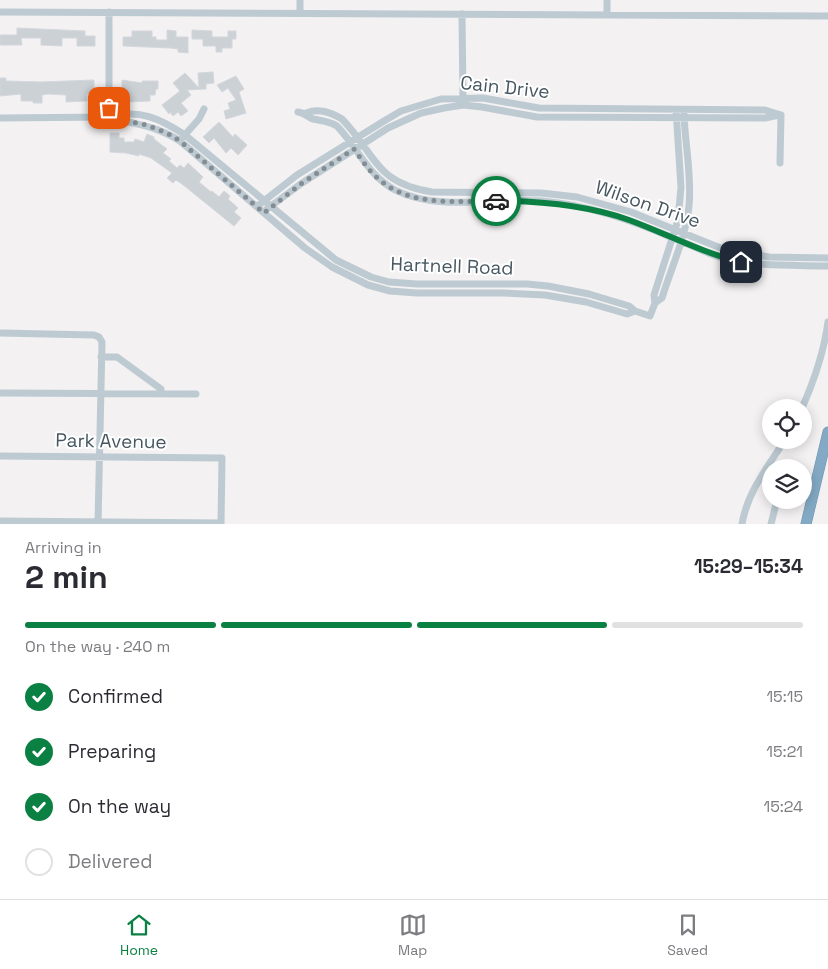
<!DOCTYPE html>
<html lang="en">
<head>
<meta charset="utf-8">
<style>
  body { margin:0; font-family:"Space Grotesk",sans-serif; background:#f7f7f7; color:#2b2b33; height:100vh; display:flex; flex-direction:column; font-size:19px; white-space:nowrap }
  * { box-sizing:border-box; margin:0 }
  p { font-size:16px; color:#7c7c81 }
  .icon { flex:none; width:28px; height:28px; fill:none; stroke:currentColor; stroke-width:2; stroke-linecap:round; stroke-linejoin:round }
  .map { position:relative; height:524px; overflow:hidden }
  .details { display:flex; flex-direction:column; background:#fff; flex:1 }
  .details>* { flex:none }
  .tools { position:absolute; left:762px; top:399px; display:grid; gap:10px }
  .tools a { display:grid; place-items:center; width:50px; height:50px; border-radius:50%; background:#fff; box-shadow:0 2px 12px #0003; font-size:25px }
  .pin { position:absolute; display:grid; place-items:center; width:42px; height:42px; color:#fff; margin:-21px; border-radius:10px; box-shadow:0 2px 8px #0006 }
  .courier { position:absolute; display:grid; place-items:center; width:50px; height:50px; margin:-25px; border:4px solid #0b8043; border-radius:50%; background:#fff; color:#222; box-shadow:0 1px 6px #0007 }
  .summary em { font-style:normal; font-weight:700 }
  .summary div { display:flex; flex-direction:column-reverse }
  .summary { display:flex; align-items:center; justify-content:space-between; height:85px; padding:0 25px }
  h1 { font-size:32px; font-weight:700; line-height:38px }
  .bar { display:grid; grid-template-columns:repeat(4,1fr); gap:8px 5px; align-content:center; height:60px; padding:0 25px }
  .bar i { height:6px; border-radius:4px; background:#e1e1e2 }
  .bar .on { background:#0b8043 }
  .bar p { grid-column:span 4 }
  ol { padding:0 25px; list-style:none }
  li { display:flex; align-items:center; gap:15px; height:55px }
  li p { margin-inline-start:auto }
  li .icon { padding:5px; border-radius:50%; background:#0b8043; color:#fff; stroke-width:4 }
  li:last-child { color:#7c7c81 }
  li i { width:28px; height:28px; border:2px solid #e1e1e2; border-radius:50% }
  .dock { display:flex; justify-content:space-around; align-items:center; height:70px; border-top:1px solid #e1e1e2; background:#fff; font-size:14px; color:#7c7c81 }
  .dock a { display:grid; justify-items:center; gap:2px }
  .dock .on { color:#0b8043 }
  .map>svg:first-child { display:block }
  .building { fill:#ccd1d6; stroke:#d4d7dd }
  .lines { fill:none; stroke-linecap:round; stroke-linejoin:round }
  .highway-casing { stroke:#6e94b0; stroke-width:11 }
  .minor { stroke:#bdcad2; stroke-width:7 }
  .highway { stroke:#83a9c4; stroke-width:10 }
  .done { stroke:#838d93; stroke-width:5; stroke-dasharray:0 9 }
  .route { stroke:#0b8043; stroke-width:6 }
  .labels { text-anchor:middle; dominant-baseline:central; stroke-width:4; stroke-linejoin:round; paint-order:stroke }
  .street-label { font-size:19px; fill:#465761; stroke:#fff }
</style>
</head>
<body>
<div class="map">
<svg width="828" height="524" viewBox="0 0 828 524">
  <rect width="100%" height="100%" fill="#f3f1f1"/>
  <!-- building -->
  <path class="building" d="M17,28L85,31V36H95V46H77V38H62V46L41,45V38H21L22,45H0V35H17Z
    M167,30L176,31V37H188V53L178,52V49L171,48L123,46V37H132V31H152V37H156V40H167Z
    M192,30L212,31V37H228V31H236V39H232V48H222V52H216V46H203V39H192Z
    M213,72L214,83L206,84V89L187,90L191,95L181,103L188,111L181,116L178,112L173,116L170,112L169,114L162,105L180,91L173,83L185,73L199,88L198,73Z
    M236,76L244,89L239,92L246,113L226,119L224,111L230,109L228,103L236,100L228,88L222,92L217,85Z
    M0,78H6V81L41,82L94,80V89H92V94H87V101L66,102V95L48,94L42,95V103H33V101H21V94L0,96Z
    M122,80L142,83V81H158V89H156L155,95H150V101L128,102L129,96H123V91H122Z
    M219,122L233,137L235,134L247,145L238,155L231,148L226,153L214,138L209,143L203,137Z
    M110,133H119V138H124V142H134L135,139L144,142L147,134L154,137V139L167,149L163,153L171,159L169,161L177,168L180,165L184,168L188,163L203,177L199,182L211,192L212,191L219,197L224,191L230,196L228,199L238,208L234,212L241,218L234,226L182,184L176,180L173,183L167,178L172,173L151,158L139,154V156L126,153L110,152Z"/>
  <g class="lines">
    <!-- highway casing -->
    <g class="highway-casing">
      <path id="highway" d="M806,524L828,432"/>
    </g>
    <!-- minor -->
    <path class="minor" d="M0,12L828,16
      M300,13V0
      M462,14L463,101
      M607,15V0
      M298,112C305,113 308,117 313,119C322,121 329,121 337,126C358,148 368,176 395,190C439,212 495,197 542,201C588,205 631,220 673,238C689,244 706,253 722,258C757,267 792,265 828,266
      M306,113C319,108 330,112 342,119C376,154 374,183 432,192L541,193L577,197L631,212L723,249L769,257L828,258
      M109,117V12
      M0,118L109,117C140,109 159,118 185,135L336,260L371,277L389,282L417,284H527L548,286L589,294L629,306L635,311L650,316L655,303L654,295L678,220L681,187L676,110
      M111,118C139,125 154,125 180,141L305,248L332,267L368,285L390,291L417,293H503L545,295L586,302L627,314L635,311
      M183,137L199,119L204,109
      M780,163L781,115
      M260,204L297,175L384,121L401,111L441,99L483,98L539,108L765,110L781,115
      M267,209L302,183L388,128L421,113L444,108L463,105L482,107L537,117L765,118L779,115
      M655,303L662,298C671,268 686,237 689,206C692,175 685,145 684,114
      M0,333L94,335L99,337L102,342L98,524
      M101,357H117L161,389V394
      M0,393L196,394
      M802,408C814,381 824,352 828,322
      M0,456L222,458L221,524
      M0,521L221,523
      M742,524C747,493 768,466 785,440
      M771,524L777,500"/>
    <!-- highway -->
    <use href="#highway" class="highway"/>
  </g>
  <g class="lines">
    <!-- done -->
    <path class="done" d="M109,108V117L146,125L167,133L180,141L264,213L302,183L354,149C362,160 370,173 381,181C413,207 458,201 496,201"/>
    <!-- route -->
    <path class="route" d="M496,201C542,201 586,205 629,220C667,234 702,253 741,262"/>
  </g>
  <g class="labels">
    <!-- street labels -->
    <g class="street-label">
      <text transform="translate(505 87) rotate(6)">Cain Drive</text>
      <text transform="translate(648 204) rotate(19)">Wilson Drive</text>
      <text transform="translate(452 266) rotate(2)">Hartnell Road</text>
      <text transform="translate(111 441) rotate(1)">Park Avenue</text>
    </g>
  </g>
</svg>
<div class="tools">
<a><svg class="icon" aria-label="locate" viewBox="0 0 24 24"><circle cx="12" cy="12" r="6"/><path d="M12 2v4M12 18v4M2 12h4M18 12h4"/></svg></a>
<a><svg class="icon" aria-label="layers" viewBox="0 0 24 24"><path d="M12 4l9 5-9 5-9-5zM3 14l9 5 9-5"/></svg></a>
</div>
<div class="pin" style="left:109px;top:108px;background:#ea580c"><svg class="icon" aria-label="bag" viewBox="0 0 24 24"><path d="M5 8h14l-1 12H6zM9 8a3 3 0 0 1 6 0"/></svg></div>
<div class="pin" style="left:741px;top:262px;background:#1f2937"><svg class="icon" aria-label="home" viewBox="0 0 24 24"><path d="M3 11l9-7 9 7M6 9v11h12V9"/></svg></div>
<div class="courier" style="left:496px;top:201px"><svg class="icon" aria-label="car" viewBox="0 0 24 24"><path d="M5 17H2v-5l4-1 3-4h7l3 4 3 1v5h-3M9 17h6M6 11h13"/><circle cx="7" cy="17" r="2"/><circle cx="17" cy="17" r="2"/></svg></div>
</div>
<section class="details">
<div class="summary"><div><h1>2 min</h1><p>Arriving in</p></div><em>15:29–15:34</em></div>
<div class="bar"><i class="on"></i><i class="on"></i><i class="on"></i><i></i><p>On the way · 240 m</p></div>
<ol>
<li><svg class="icon" aria-label="check" viewBox="0 0 24 24"><path d="M5 12l5 5 9-10"/></svg>Confirmed<p>15:15</p></li>
<li><svg class="icon" aria-label="check" viewBox="0 0 24 24"><path d="M5 12l5 5 9-10"/></svg>Preparing<p>15:21</p></li>
<li><svg class="icon" aria-label="check" viewBox="0 0 24 24"><path d="M5 12l5 5 9-10"/></svg>On the way<p>15:24</p></li>
<li><i></i>Delivered</li>
</ol>
</section>
<nav class="dock">
<a class="on"><svg class="icon" aria-label="home" viewBox="0 0 24 24"><path d="M3 11l9-7 9 7M6 9v11h12V9"/></svg>Home</a>
<a><svg class="icon" aria-label="map" viewBox="0 0 24 24"><path d="M3 6l6-2 6 2 6-2v14l-6 2-6-2-6 2zM9 4v14M15 6v14"/></svg>Map</a>
<a><svg class="icon" aria-label="saved" viewBox="0 0 24 24"><path d="M7 4h10v16l-5-4-5 4z"/></svg>Saved</a>
</nav>
</body>
</html>
